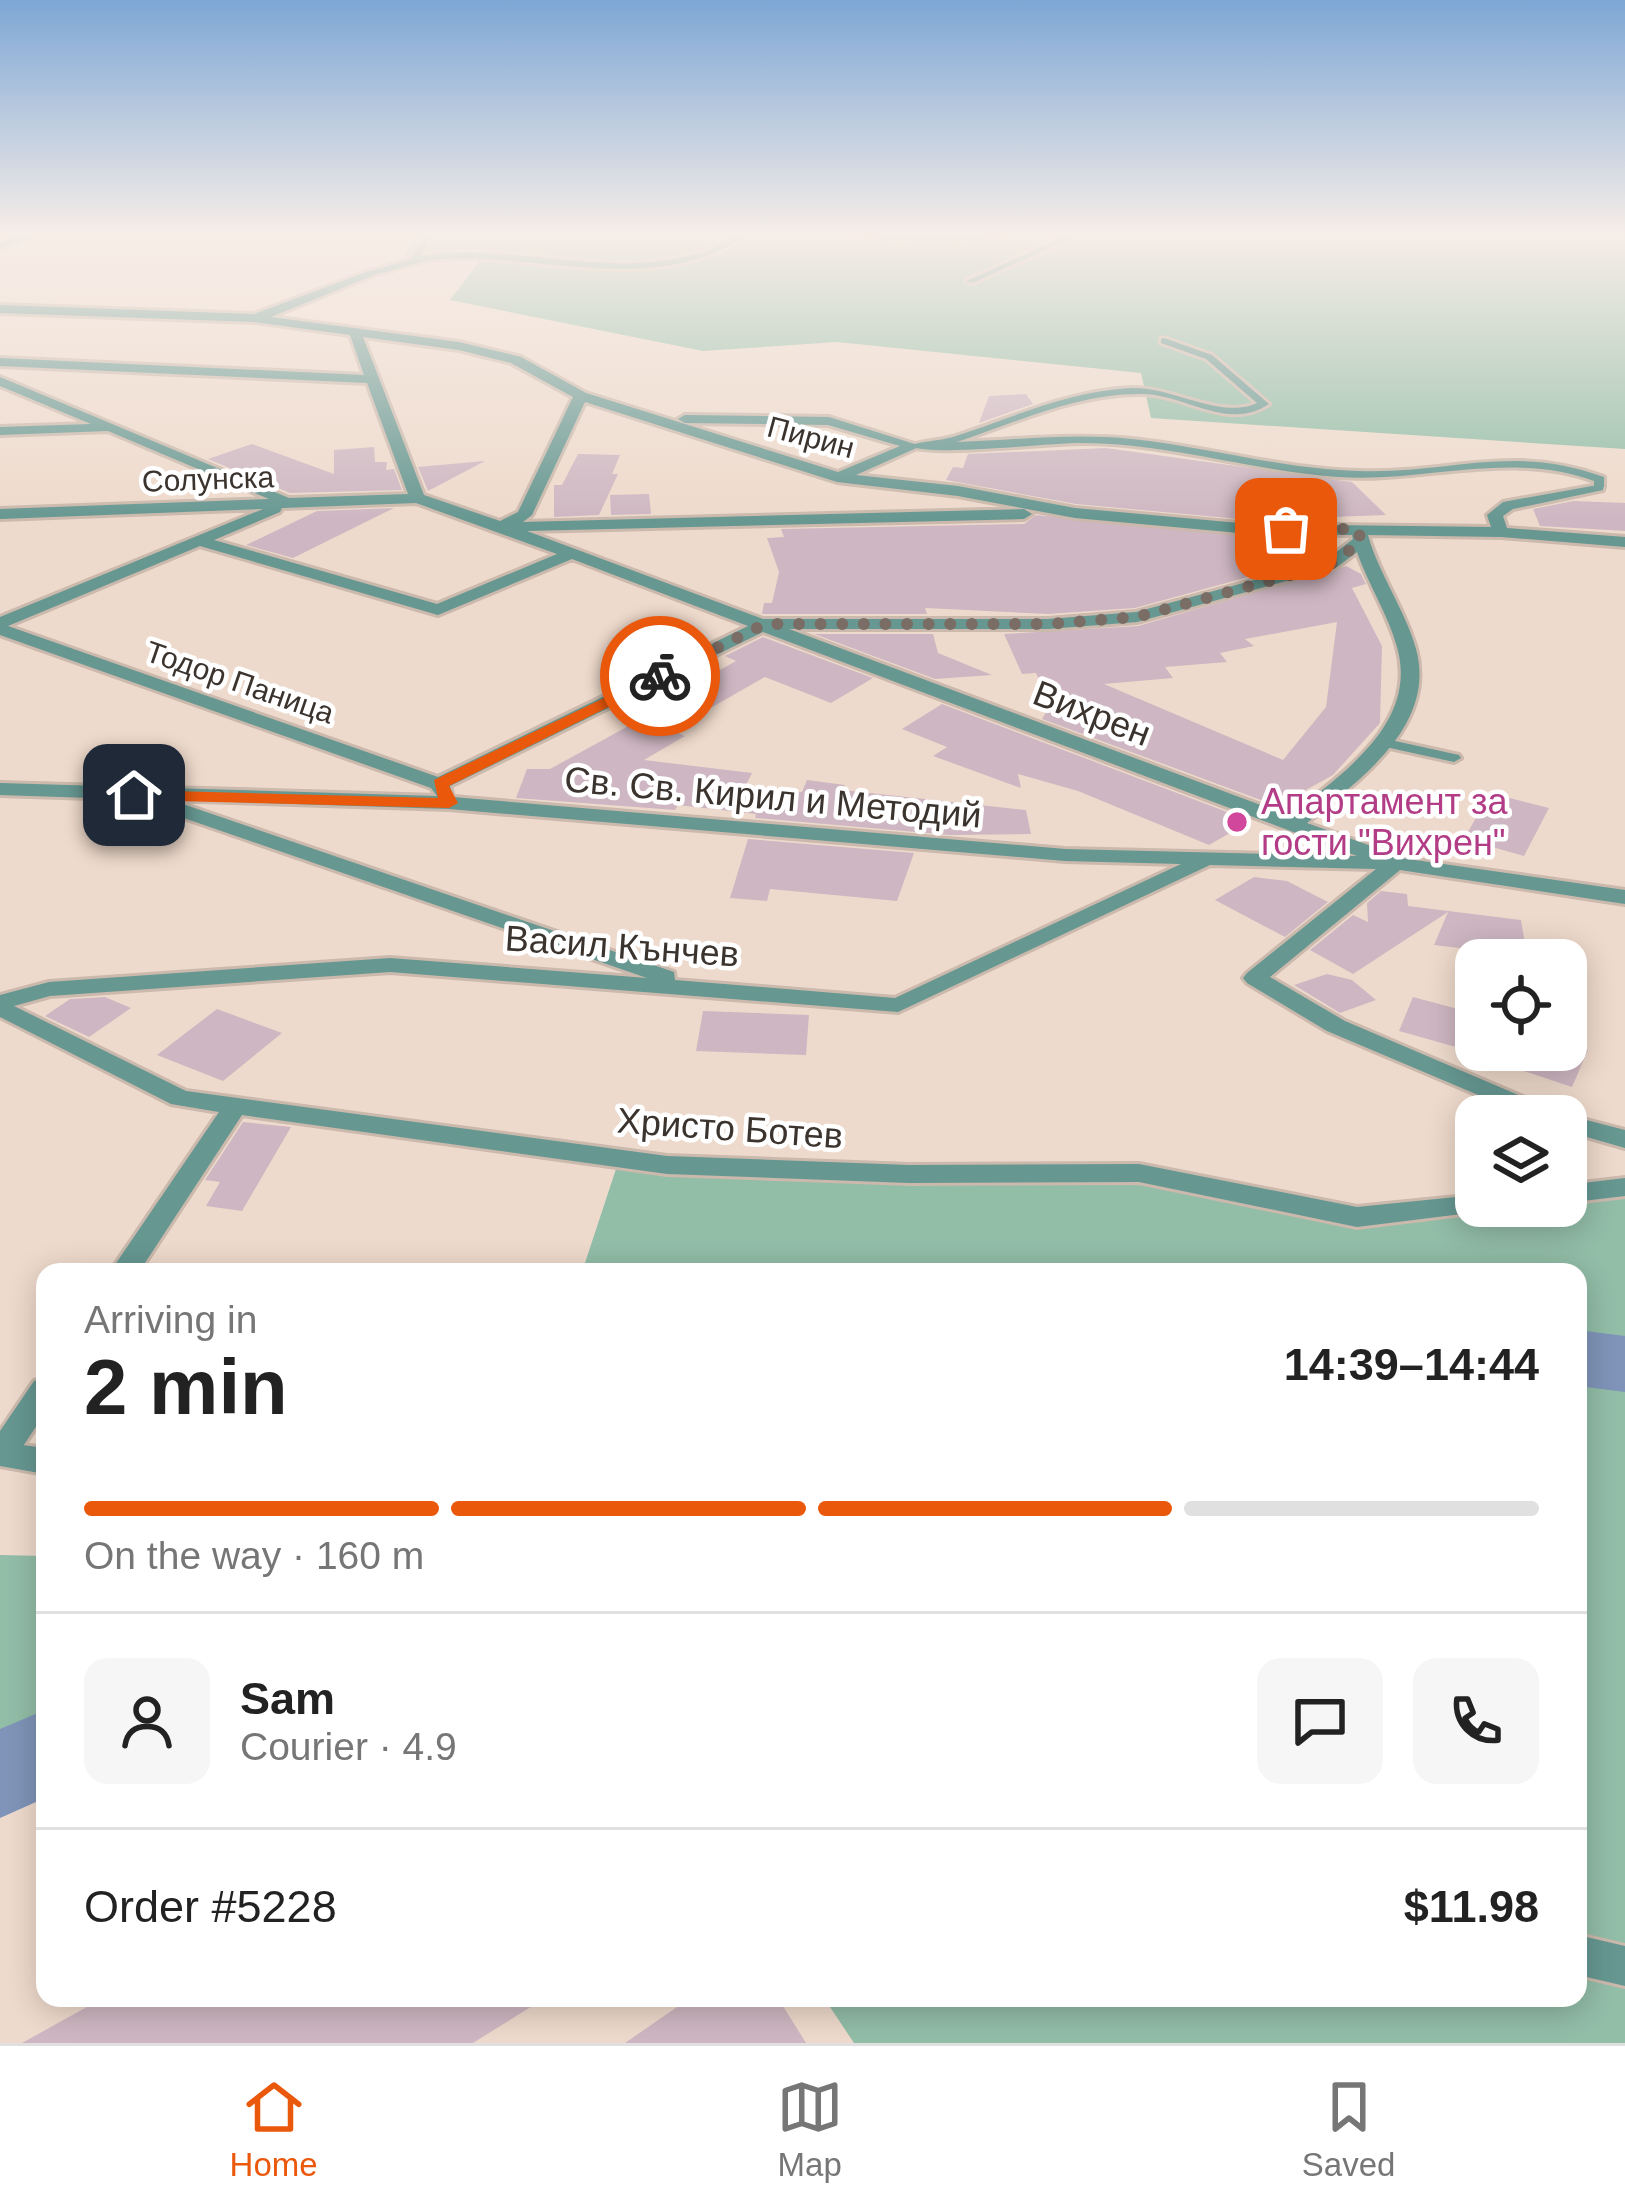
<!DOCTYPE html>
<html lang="en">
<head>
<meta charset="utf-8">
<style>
  body { margin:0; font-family:Helvetica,sans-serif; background:#f6f6f6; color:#222; height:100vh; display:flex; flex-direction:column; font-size:45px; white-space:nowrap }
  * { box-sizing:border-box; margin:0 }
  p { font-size:39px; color:#767676 }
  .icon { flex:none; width:66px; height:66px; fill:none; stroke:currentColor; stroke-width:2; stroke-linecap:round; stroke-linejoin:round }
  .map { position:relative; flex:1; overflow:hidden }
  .details { position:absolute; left:36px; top:1263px; width:1551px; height:744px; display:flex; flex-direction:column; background:#fff; border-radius:24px; box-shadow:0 6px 30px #0003 }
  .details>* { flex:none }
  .fabs { position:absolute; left:1455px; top:939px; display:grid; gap:24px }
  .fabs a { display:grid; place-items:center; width:132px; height:132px; border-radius:24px; background:#fff; box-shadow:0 6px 30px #0003; font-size:60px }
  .pin { position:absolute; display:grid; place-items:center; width:102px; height:102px; color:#fff; margin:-51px; border-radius:24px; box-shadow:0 6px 18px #0006 }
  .courier { position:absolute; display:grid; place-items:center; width:120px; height:120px; margin:-60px; border:9px solid #ea580c; border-radius:50%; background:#fff; color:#222; box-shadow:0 3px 15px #0007 }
  .summary em { font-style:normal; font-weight:700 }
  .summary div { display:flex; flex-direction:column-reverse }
  .summary { display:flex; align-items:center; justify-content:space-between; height:204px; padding:0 48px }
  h1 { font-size:78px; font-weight:700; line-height:90px }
  .bar { display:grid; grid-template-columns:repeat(4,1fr); gap:18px 12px; align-content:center; height:144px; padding:0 48px }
  .bar i { height:15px; border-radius:9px; background:#e0e0e0 }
  .bar .active { background:#ea580c }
  .bar p { grid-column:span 4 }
  .line { display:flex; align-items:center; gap:30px; padding:0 48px; border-top:3px solid #e0e0e0 }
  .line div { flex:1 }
  .round { display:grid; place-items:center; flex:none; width:126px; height:126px; border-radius:24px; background:#f6f6f6 }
  .menu { display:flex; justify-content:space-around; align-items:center; height:168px; border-top:3px solid #e0e0e0; background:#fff; font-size:33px; color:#767676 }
  .menu a { display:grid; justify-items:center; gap:6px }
  .menu .active { color:#ea580c }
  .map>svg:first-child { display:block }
  .green { fill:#92bda7 }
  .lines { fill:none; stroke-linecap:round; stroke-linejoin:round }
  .river { fill:#7f94b8; fill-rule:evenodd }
  .building { fill:#ceb7c2; fill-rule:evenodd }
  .service-casing { stroke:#cab9ac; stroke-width:6 }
  .pedestrian-casing { stroke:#cab9ac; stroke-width:6 }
  .minor-casing { stroke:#cab9ac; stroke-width:6 }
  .service { fill:#669791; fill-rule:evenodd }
  .pedestrian { fill:#669791; fill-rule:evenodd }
  .minor { fill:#669791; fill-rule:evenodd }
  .route { fill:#ea580c }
  .done { stroke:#7a6d65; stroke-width:12; stroke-dasharray:0 21.6 }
  .hotel-dot { fill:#d1479c; stroke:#fff; stroke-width:4.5 }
  .labels { text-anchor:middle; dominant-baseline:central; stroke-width:9; stroke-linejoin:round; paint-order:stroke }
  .far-street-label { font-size:30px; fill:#3b332e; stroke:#fff }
  .street-label { font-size:36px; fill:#3b332e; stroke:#fff }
  .hotel-label { font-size:36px; fill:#b23c85; stroke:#fff; text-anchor:start }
</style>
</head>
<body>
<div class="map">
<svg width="1625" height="2043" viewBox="0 0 1625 2043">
  <rect width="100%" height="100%" fill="#eedacc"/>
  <!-- green -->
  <path class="green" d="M416,235H1625V449L1151,418L1141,373L837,342L703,351L450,300L479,262L405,255Z
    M616,1169L825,1179L1122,1175L1364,1224L1566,1206V1202L1625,1195V2043H854L824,1998H1578V1272H582Z
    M0,1555L45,1556V1734L0,1758Z"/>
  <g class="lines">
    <!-- river -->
    <path class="river" d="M1578,1330L1625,1336V1392L1578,1386Z
      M45,1710V1798L0,1818V1729Z"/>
  </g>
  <!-- building -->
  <path class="building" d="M1026,394L1033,404L979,423L989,396Z
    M252,444L334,474V450L374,447L375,462H387L386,470L394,469L402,490L290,493L208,459Z
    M1106,448L1352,482L1386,515L1250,520L1076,504L946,480L953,467L963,468L968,454Z
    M578,454L620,455L612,474H618L599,515L554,517V485H562Z
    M485,461L428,491L418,467Z
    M649,494L651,514L611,515L610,495Z
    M1573,501L1625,503V531L1540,526L1533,509Z
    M394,508L293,558L246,545L317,511Z
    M1036,515L1291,539L1325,556L1135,608L1048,614L925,608L927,614H762L764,603H772L779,572L767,538L784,537L781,529L1024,524Z
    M1346,566L1361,574L1366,584L1352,588L1382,646L1380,723L1333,775L1277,806L1042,719L1051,704L1036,673L1022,674L1004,634L1138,626ZM1337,622L1326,707L1283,760L1104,684L1173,678L1165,667L1227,662L1220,653L1254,646L1245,639Z
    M814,634H933L938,653L992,675L935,679Z
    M763,637L873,678L831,703L765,677L686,722L652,708L736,661L725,656Z
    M942,704L1251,821L1209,845L1078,791L1018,774L1021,788L933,756L947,747L902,729Z
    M643,718L685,736L644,760L752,773L746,785L802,792L807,780L845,785L843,790L1026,810L1031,834L950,835L755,818L756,814L678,805L675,810L516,798L527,769H550Z
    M1490,793L1549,808L1524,856L1464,839Z
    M748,839L914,853L897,901L770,889L767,901L730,898Z
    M1254,877L1287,881L1328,902L1285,937L1215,900Z
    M1381,891L1407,894L1408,906L1521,920L1527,956L1434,945L1448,912L1353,974L1310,950L1353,915L1368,922L1367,903Z
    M1327,974L1352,980L1376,1000L1340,1013L1294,985Z
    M105,997L131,1008L89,1037L45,1016L70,999Z
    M1413,997L1469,1012L1456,1047L1399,1031Z
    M217,1009L282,1033L223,1081L157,1055Z
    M703,1011L809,1015L806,1055L696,1051Z
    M1477,1050H1588L1572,1087L1476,1055Z
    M243,1122L291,1127L242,1211L206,1206L220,1182L205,1180Z
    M103,1998H545L473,2043H22Z
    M690,1998H778L806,2043H625Z"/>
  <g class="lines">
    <!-- service casing -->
    <g class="service-casing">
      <path id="service" d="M424,235H432L421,256C492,244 566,266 638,263C661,262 683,258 704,252C719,247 731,235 747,235C659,297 542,254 443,259C417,260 394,272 370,275V271L411,259Z
        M836,235L927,238L1028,235L927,242Z
        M1056,235L1072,238L973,283L966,281L1061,238Z
        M1164,338L1212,355L1269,404C1229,431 1187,396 1145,394C1079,392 1018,422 957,442C1015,440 1074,433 1132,439C1208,447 1282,469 1359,471C1449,474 1512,443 1604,477V487L1594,489V481C1510,450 1424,483 1338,477C1252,471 1169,443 1082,443C1043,443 937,457 909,446C921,441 938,441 953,437C1012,418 1068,391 1131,388C1171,386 1221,420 1257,403L1206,359L1161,343V339Z
        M1386,739L1459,755L1461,758L1454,762L1381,746L1379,743Z"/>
    </g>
    <!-- pedestrian casing -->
    <g class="pedestrian-casing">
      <path id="pedestrian" d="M0,1442L45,1448V1474L0,1466Z
        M1578,1935L1625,1946V1986L1578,1975Z"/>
    </g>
    <!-- minor casing -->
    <g class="minor-casing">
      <path id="minor" d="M24,235L38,236L0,248V242Z
        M369,271L379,273L271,317L459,342L521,357L586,393L838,472L900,446L828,425L685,423L678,419L685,415L829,417L921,446L856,475L958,486L1075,508L1250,524L1491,527L1487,515L1503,502L1603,484V490L1513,509L1503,516L1507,528L1625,537V547L1501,537L1368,535C1379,575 1405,609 1416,649C1437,726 1359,780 1307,823L1385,851L1387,856L1625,890V904L1400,870L1270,977L1345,1021L1563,1114L1625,1130V1148L1566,1131V1116H1528L1327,1031L1247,983L1243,978L1247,973L1376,869L1210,865L898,1012L390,972L50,996L14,1006L186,1091L667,1156L909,1165L1139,1164L1357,1207L1476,1195V1206H1488L1486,1211L1357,1227L1139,1182L909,1183L667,1174L242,1115L139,1272H110L219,1112L171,1104L0,1017V995L49,982L390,958L647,978L152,807L151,800L0,795V783L437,796L431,788L0,635V617L263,509L0,519V509L269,499L108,431L0,435V427L91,424L0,386V377L289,498L408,494L367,383L0,366V358L364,375L350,335L254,322L0,313V305L254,314ZM363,337L459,350L511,363L573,397L518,512L500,521L424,495ZM585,402L837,482L958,496L1075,518L1250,534L1352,535L1353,539L1325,561L1136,612L1048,619H763L527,531L1024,519L1032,514L1024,509L523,522L532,515ZM416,503L557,554L437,604L214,540L280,512L282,508ZM200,546L438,615L572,559L748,626L438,777L8,626ZM1357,552C1368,584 1388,614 1397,647C1419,724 1341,774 1290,816L789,629H1048L1137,622L1337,567ZM763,632L1357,856L1065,849L453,797L450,786ZM171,800L449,809L1065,861L1181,864L895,998L675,980L674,972Z
        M1625,1178V1196L1566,1203V1185Z
        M45,1377V1413L12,1463L0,1466V1431L34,1381Z"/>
    </g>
    <!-- service -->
    <use href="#service" class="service"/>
    <!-- pedestrian -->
    <use href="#pedestrian" class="pedestrian"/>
    <!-- minor -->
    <use href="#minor" class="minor"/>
  </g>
  <!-- sky -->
  <linearGradient id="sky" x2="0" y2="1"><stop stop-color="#7ea7d5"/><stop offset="0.45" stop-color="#f7eee8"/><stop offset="1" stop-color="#f7eee8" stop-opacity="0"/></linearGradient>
  <rect width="1625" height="521" fill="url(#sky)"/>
  <!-- route -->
  <path class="route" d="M660,671L665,679L449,786L458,803L449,808L134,800L126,795L134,790L438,798L434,780Z"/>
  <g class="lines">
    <!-- done -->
    <path class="done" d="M660,676L765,624H1048L1137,617L1331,564L1361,542L1358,529H1286"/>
  </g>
  <!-- markers -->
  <circle class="hotel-dot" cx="1237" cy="822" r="12"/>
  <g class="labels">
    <!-- far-street labels -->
    <g class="far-street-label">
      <text transform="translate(811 437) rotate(15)">Пирин</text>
      <text transform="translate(208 479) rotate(-2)">Солунска</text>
      <text transform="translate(240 682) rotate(19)">Тодор Паница</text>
    </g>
    <!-- street labels -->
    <g class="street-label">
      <text transform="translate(1092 713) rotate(21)">Вихрен</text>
      <text transform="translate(773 797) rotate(5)">Св. Св. Кирил и Методий</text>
      <text transform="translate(622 946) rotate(4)">Васил Кънчев</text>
      <text transform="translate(730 1128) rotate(4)">Христо Ботев</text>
    </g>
    <!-- hotel labels -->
    <g class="hotel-label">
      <text x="1261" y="801">Апартамент за<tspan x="1261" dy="41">гости "Вихрен"</tspan></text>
    </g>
  </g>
</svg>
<div class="fabs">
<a><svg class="icon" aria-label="locate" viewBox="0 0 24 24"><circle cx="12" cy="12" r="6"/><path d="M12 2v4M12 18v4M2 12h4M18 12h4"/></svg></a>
<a><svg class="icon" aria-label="layers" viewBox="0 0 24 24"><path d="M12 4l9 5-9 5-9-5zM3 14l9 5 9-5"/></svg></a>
</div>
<div class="pin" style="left:1286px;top:529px;background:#ea580c"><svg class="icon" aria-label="bag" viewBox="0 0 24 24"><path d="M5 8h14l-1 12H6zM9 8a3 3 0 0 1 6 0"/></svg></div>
<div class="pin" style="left:134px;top:795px;background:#1f2937"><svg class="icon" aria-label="home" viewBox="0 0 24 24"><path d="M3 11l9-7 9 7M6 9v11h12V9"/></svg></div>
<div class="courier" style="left:660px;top:676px"><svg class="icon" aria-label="bike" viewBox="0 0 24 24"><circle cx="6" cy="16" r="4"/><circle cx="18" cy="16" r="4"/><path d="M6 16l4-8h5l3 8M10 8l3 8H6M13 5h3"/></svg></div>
<section class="details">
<div class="summary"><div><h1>2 min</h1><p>Arriving in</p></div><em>14:39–14:44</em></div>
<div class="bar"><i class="active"></i><i class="active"></i><i class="active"></i><i></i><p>On the way · 160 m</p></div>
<div class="line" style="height:216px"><a class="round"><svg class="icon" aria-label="person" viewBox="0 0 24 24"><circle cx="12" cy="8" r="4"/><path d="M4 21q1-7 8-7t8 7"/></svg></a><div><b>Sam</b><p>Courier · 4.9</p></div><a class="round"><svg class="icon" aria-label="chat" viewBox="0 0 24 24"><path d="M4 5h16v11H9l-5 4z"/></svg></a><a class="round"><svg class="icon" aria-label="phone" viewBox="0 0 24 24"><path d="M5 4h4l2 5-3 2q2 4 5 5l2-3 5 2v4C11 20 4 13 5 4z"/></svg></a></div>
<div class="line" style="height:156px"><div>Order #5228</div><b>$11.98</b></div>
</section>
</div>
<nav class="menu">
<a class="active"><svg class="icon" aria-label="home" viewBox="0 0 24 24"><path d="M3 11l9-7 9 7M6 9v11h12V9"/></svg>Home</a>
<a><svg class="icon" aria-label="map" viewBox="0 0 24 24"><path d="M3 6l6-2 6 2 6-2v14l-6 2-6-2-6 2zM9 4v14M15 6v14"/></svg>Map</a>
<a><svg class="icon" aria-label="saved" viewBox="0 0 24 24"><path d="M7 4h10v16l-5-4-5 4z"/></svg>Saved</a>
</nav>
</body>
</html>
